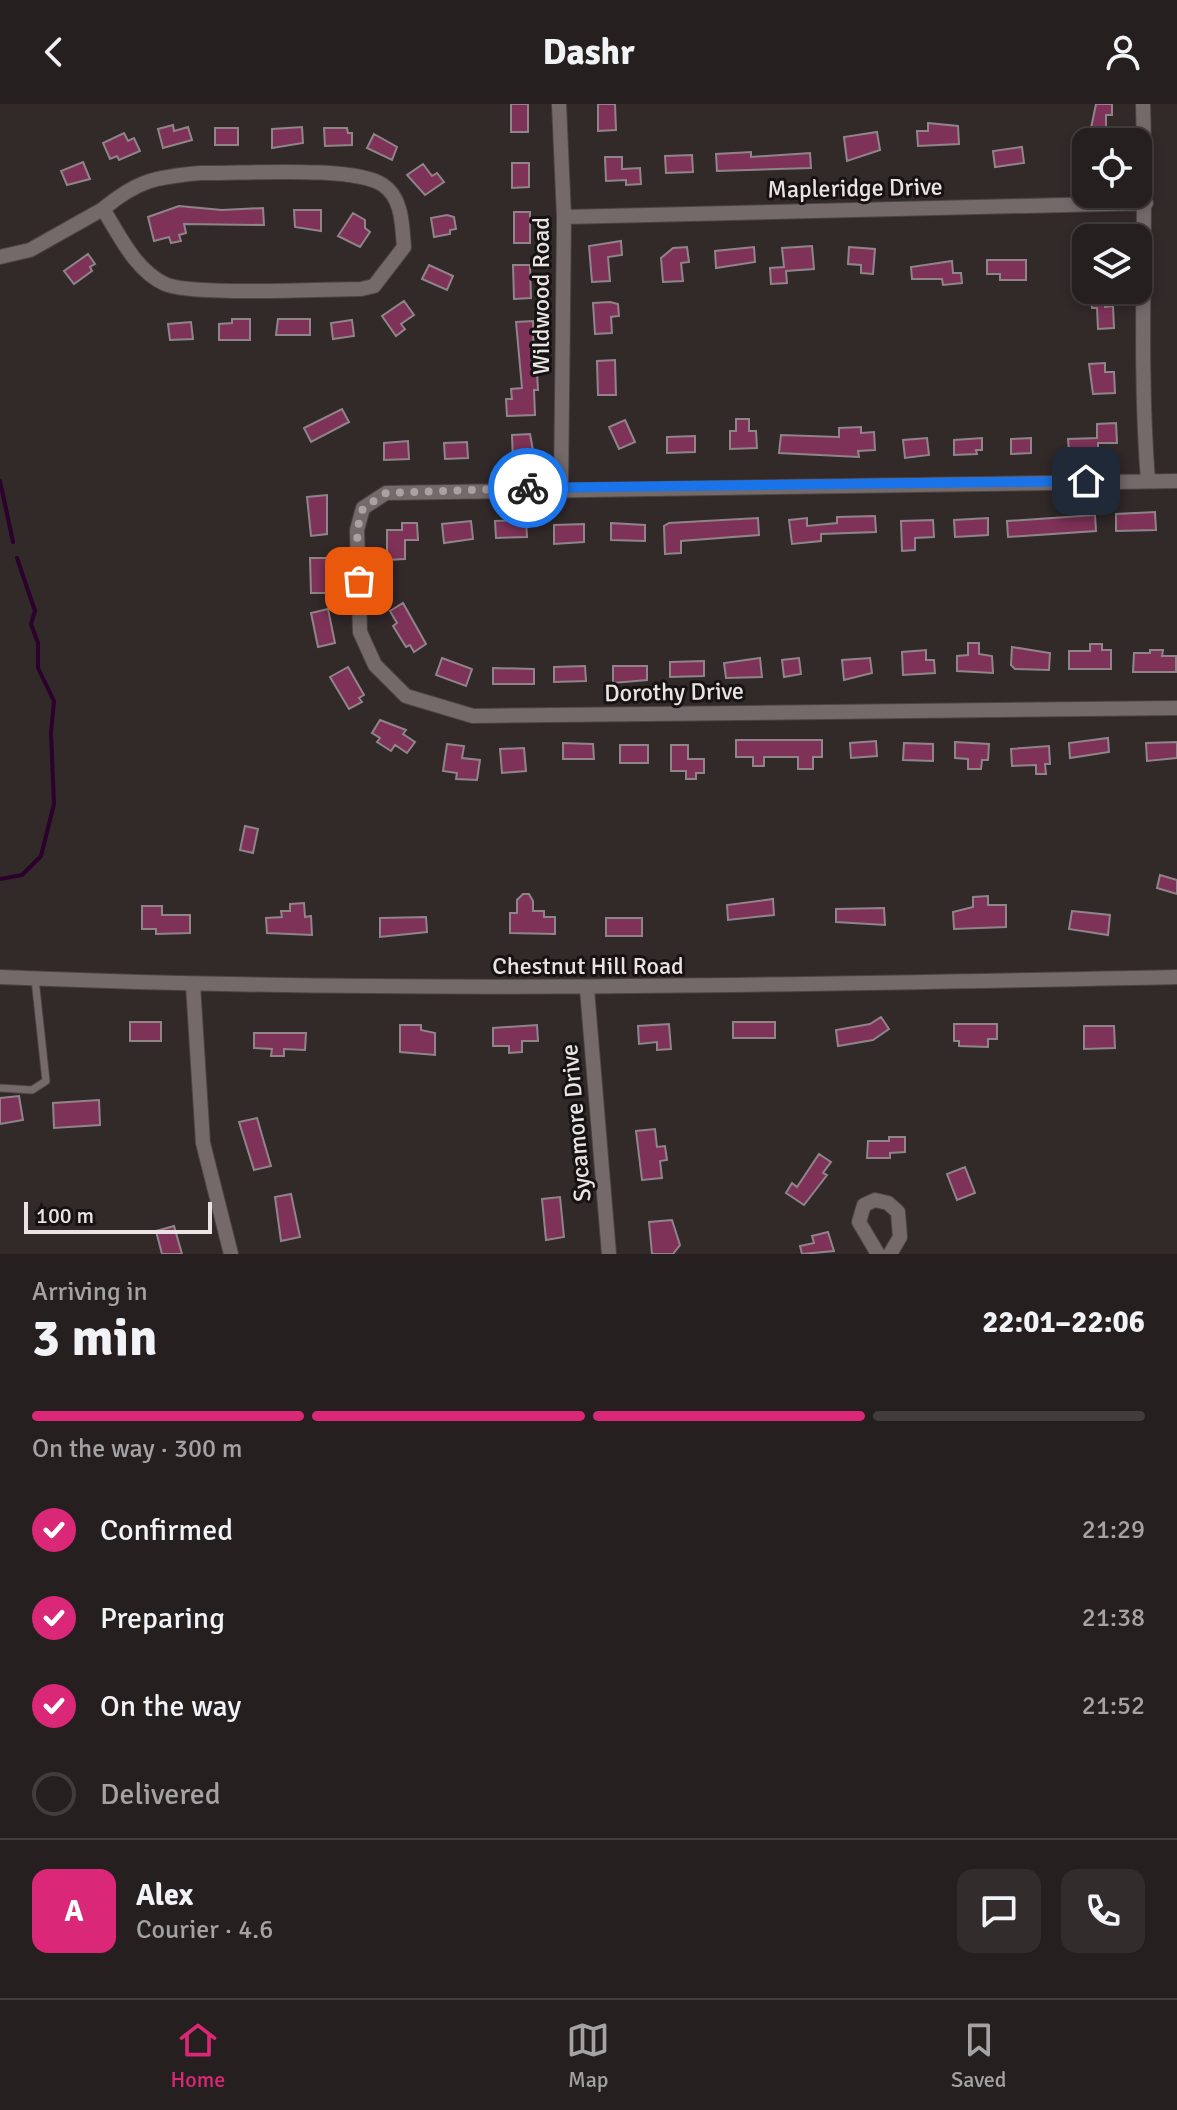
<!DOCTYPE html>
<html lang="en">
<head>
<meta charset="utf-8">
<style>
  body { margin:0; font-family:Signika,sans-serif; background:#322c2c; color:#f1f3f6; height:100vh; display:flex; flex-direction:column; font-size:30px; white-space:nowrap }
  * { box-sizing:border-box; margin:0 }
  p { font-size:26px; color:#a4a2a4 }
  .icon { flex:none; width:44px; height:44px; fill:none; stroke:currentColor; stroke-width:2; stroke-linecap:round; stroke-linejoin:round }
  .map { position:relative; height:1150px; overflow:hidden }
  .side { display:flex; flex-direction:column; background:#261f1f; flex:1 }
  .side>* { flex:none }
  .tools { position:absolute; left:1072px; top:24px; display:grid; gap:16px }
  .tools a { display:grid; place-items:center; width:80px; height:80px; border-radius:16px; background:#261f1f; box-shadow:0 4px 12px #0003,0 0 0 2px #423d3d; font-size:40px }
  .scale { position:absolute; left:24px; bottom:20px; width:188px; box-sizing:border-box; padding-left:8px; border:4px solid #e9e3e3; border-top:0; font-size:22px; line-height:28px; white-space:nowrap; color:#e9e3e3; -webkit-text-stroke:6px #171313; paint-order:stroke }
  .pin { position:absolute; display:grid; place-items:center; width:68px; height:68px; color:#fff; margin:-34px; border-radius:16px; box-shadow:0 4px 12px #0006 }
  .courier { position:absolute; display:grid; place-items:center; width:80px; height:80px; margin:-40px; border:6px solid #1a73e8; border-radius:50%; background:#fff; color:#222; box-shadow:0 2px 10px #0007 }
  .headline em { font-style:normal; font-weight:700 }
  .headline div { display:flex; flex-direction:column-reverse }
  .headline { display:flex; align-items:center; justify-content:space-between; height:136px; padding:0 32px }
  h1 { font-size:52px; font-weight:700; line-height:60px }
  .bar { display:grid; grid-template-columns:repeat(4,1fr); gap:12px 8px; align-content:center; height:96px; padding:0 32px }
  .bar i { height:10px; border-radius:6px; background:#423d3d }
  .bar .on { background:#db2777 }
  .bar p { grid-column:span 4 }
  .line { display:flex; align-items:center; gap:20px; padding:0 32px; border-top:2px solid #423d3d }
  .line div { flex:1 }
  .round { display:grid; place-items:center; flex:none; width:84px; height:84px; border-radius:16px; background:#322c2c }
  ol { padding:0 32px; list-style:none }
  li { display:flex; align-items:center; gap:24px; height:88px }
  li p { margin-inline-start:auto }
  li .icon { padding:8px; border-radius:50%; background:#db2777; color:#fff; stroke-width:4 }
  li:last-child { color:#a4a2a4 }
  li i { width:44px; height:44px; border:4px solid #423d3d; border-radius:50% }
  header { display:flex; justify-content:space-between; align-items:center; height:104px; padding:0 32px; background:#261f1f; font-size:36px; font-weight:700 }
  .dock { display:flex; justify-content:space-around; align-items:center; height:112px; border-top:2px solid #423d3d; background:#261f1f; font-size:22px; color:#a4a2a4 }
  .dock a { display:grid; justify-items:center; gap:4px }
  .dock .on { color:#db2777 }
  .map>svg:first-child { display:block }
  .lines { fill:none; stroke-linecap:round; stroke-linejoin:round }
  .stream { stroke:#2c012c; stroke-width:4 }
  .building { fill:#7f3258; stroke:#8f8589; stroke-width:2 }
  .lane-casing { stroke:#4c4444; stroke-width:9 }
  .street-casing { stroke:#4c4444; stroke-width:16 }
  .lane { stroke:#756a6a; stroke-width:7 }
  .street { stroke:#756a6a; stroke-width:14 }
  .done { stroke:#a9a2a2; stroke-width:8; stroke-dasharray:0 14.4 }
  .route { stroke:#1a73e8; stroke-width:10 }
  .labels { text-anchor:middle; dominant-baseline:central; stroke-width:6; stroke-linejoin:round; paint-order:stroke }
  .street-label { font-size:24px; fill:#e9e3e3; stroke:#171313 }
</style>
</head>
<body>
<header><svg class="icon" aria-label="back" viewBox="0 0 24 24"><path d="M15 5l-7 7 7 7"/></svg>Dashr<svg class="icon" aria-label="person" viewBox="0 0 24 24"><circle cx="12" cy="8" r="4"/><path d="M4 21q1-7 8-7t8 7"/></svg></header>
<div class="map">
<svg width="1177" height="1150" viewBox="0 0 1177 1150">
  <rect width="100%" height="100%" fill="#322929"/>
  <g class="lines">
    <!-- stream -->
    <path class="stream" d="M0,377L13,438
      M0,775L22,771L41,752L54,700L51,629L54,597L38,564V539L31,520L35,507L17,454"/>
  </g>
  <!-- building -->
  <path class="building" d="M511,0H528V28H511Z
    M598,0H615L616,26L598,27Z
    M1096,0H1112V11H1106V24H1091Z
    M928,19L958,22L959,40L918,42L917,27H928Z
    M173,21L174,27L188,23L192,36L163,44L158,25Z
    M302,23L303,39L272,44V25Z
    M215,24H238V41H215Z
    M324,24H347L348,29H352V41L325,42Z
    M877,28L880,46L847,57L844,33Z
    M124,29L128,37L134,34L140,47L119,56L117,52L110,55L103,39Z
    M374,30L397,43L392,56L367,44Z
    M1022,43L1024,59L995,63L993,47Z
    M751,48V53L810,49L811,64L717,67L716,50Z
    M692,51L693,68L666,69L665,52Z
    M605,53H622V65L640,64L641,80L626,81V76L606,77Z
    M83,58L90,75L67,81L61,67Z
    M512,59H529V83L512,84Z
    M423,60L432,72L437,69L444,78L425,91L407,71Z
    M179,102L222,106L263,104L264,121L184,120L186,129L179,131L181,137L171,139L169,133L154,137L148,113Z
    M294,106H321V127L295,123Z
    M514,108H530V139H514Z
    M353,109L365,116V124L370,128L360,143L338,132Z
    M447,111L454,113L456,125L450,126V130L434,133L431,114Z
    M621,137L622,151L608,153L610,177L592,178L589,142Z
    M812,142L814,165L786,167L787,179L771,180L770,164L784,163L782,144Z
    M687,143L689,158L681,159L683,177L663,178L661,154L673,144Z
    M754,143L755,158L716,164L715,147Z
    M849,143L875,145L873,170L861,169V161L848,160Z
    M88,150L95,160L90,163L92,167L74,180L64,167Z
    M987,156H1026V176H1000V170H987Z
    M952,157L953,169H961L962,179L943,181L942,175H912L911,163Z
    M429,161L453,172L447,186L422,175Z
    M513,161H530L531,194L514,195Z
    M1105,191V203L1113,202L1114,224L1098,225L1097,204H1092L1091,192Z
    M404,197L414,211L401,220L405,225L396,232L382,212Z
    M610,198L618,200L619,212L611,213L612,229L595,230L593,199Z
    M232,215H250V236H219V220L232,219Z
    M278,215H310V231H276Z
    M352,216L354,232L333,235L331,219Z
    M533,217L534,268H537L538,286H534L535,311L507,312L506,295H512L511,285L522,284L516,218Z
    M191,218L193,235L170,236L168,220Z
    M615,256L616,291H598L597,257Z
    M1105,259V268H1114L1115,289L1093,290L1089,260Z
    M342,305L349,318L311,338L304,324Z
    M736,315H749V327H756L757,344L730,345V327H736Z
    M625,316L635,338L619,345L609,323Z
    M1116,319L1117,339H1098V350L1069,348L1068,335L1097,334V320Z
    M861,323V329L874,328L875,346L858,347L859,353L779,349L781,331L839,333V324Z
    M530,330L535,357L513,358L512,331Z
    M695,332V348L667,349V333Z
    M927,334L929,351L905,354L903,336Z
    M982,334V346H976L977,350L954,351V336Z
    M1031,334V349L1011,350V335Z
    M408,337L409,355L384,356V339Z
    M467,338L468,354L445,355L444,339Z
    M327,391V430L311,432L307,393Z
    M1155,408L1156,426L1116,427V410Z
    M1095,411L1096,427L1008,433L1007,417Z
    M875,412L876,428L821,430V437L792,440L789,416L807,414V422L837,419V413Z
    M758,414L759,431L681,437V449L665,450L664,422L669,419Z
    M988,414V431L955,433L954,416Z
    M526,416L527,433L496,434L495,417Z
    M933,416L934,433L915,434V446L902,447L901,417Z
    M471,417L473,435L444,439L442,420Z
    M402,419H417L418,436H405V455L387,456V426H402Z
    M611,419L645,421V437L611,436Z
    M584,420V438L554,440V421Z
    M310,454H327L328,489H311Z
    M403,499L426,540L414,548L410,541L406,543L393,522L397,519L390,507Z
    M328,505L335,539L318,543L311,509Z
    M968,539H979V550L992,552L993,569L957,567V552L968,551Z
    M1090,540H1102V546H1111V565H1069V547H1090Z
    M1012,543L1050,549L1049,566L1015,565L1011,561Z
    M926,546V556H934L935,569L903,571L902,548Z
    M1150,546H1163L1162,552H1176V568H1133L1134,549H1150Z
    M442,554L472,565L466,582L436,571Z
    M760,554L762,573L726,574L724,559Z
    M799,554L801,570L784,573L782,556Z
    M870,554L872,569L844,576L842,556Z
    M704,557V572L670,573V558Z
    M585,562L586,577L554,578V563Z
    M613,562H647V576L613,579Z
    M348,563L364,591L359,594L362,598L349,605L330,573Z
    M493,564L534,565V580H493Z
    M380,616L406,626L403,630L415,638L407,649L395,641L391,647L377,638L380,634L372,629Z
    M1108,634L1109,648L1070,654L1069,639Z
    M736,636H822V653H813V665H798V653H764V662H753V653H736Z
    M876,637L877,652L851,654L850,639Z
    M955,638L989,640L988,656H982L981,665H968V655L955,654Z
    M1177,638V654L1147,657L1146,639Z
    M563,639L593,640L594,655H563Z
    M904,639L933,640V657L903,656Z
    M447,640L464,642L462,654L480,656L477,676L456,675L457,669L443,667Z
    M620,641H648V659H620Z
    M671,641H688V655H704V669H696V675H686V667H671Z
    M1049,642L1050,660H1045L1046,670H1036V661L1012,662L1011,645Z
    M524,644L526,667L502,669L500,645Z
    M245,722L258,725L253,749L240,746Z
    M1160,771L1177,776V790L1157,784Z
    M523,790H529L533,797V807H544V813H555V830L510,829V809H517V796Z
    M988,792V801H1006V823L954,825L953,808L973,803V793Z
    M773,795L774,811L728,816L727,801Z
    M304,799L305,813L311,812L312,831L267,829L266,814L282,813L281,807H290V800Z
    M142,802H162V811H190V829L156,830V825H142Z
    M884,804L885,821L836,818V805Z
    M1072,807L1110,811L1108,831L1069,825Z
    M426,813L427,828L380,833V814Z
    M606,814H642V832H606Z
    M881,913L889,925L873,936L838,942L836,926L870,920Z
    M130,918H161V937H130Z
    M733,918H775V934H733Z
    M669,920L671,945L657,946V938L639,940L638,922Z
    M954,920H997V935H988V943L959,942V937H954Z
    M400,921H421V926L435,929V951L400,948Z
    M537,921L538,937H522V948L509,949V942H493V924Z
    M1084,922H1114L1115,944L1084,945Z
    M254,929H306L305,946L284,945V952H271L272,945L254,944Z
    M19,992L23,1016L0,1020V994Z
    M99,996L100,1021L54,1024L53,999Z
    M257,1014L271,1062L254,1066L239,1018Z
    M655,1025L657,1043L665,1042L667,1056L660,1057L662,1074L642,1076L636,1027Z
    M889,1033H905V1048L890,1049V1054H867L868,1037H889Z
    M819,1050L831,1058L823,1069L827,1071L804,1101L786,1089L792,1079L797,1083Z
    M965,1063L975,1089L957,1096L947,1070Z
    M291,1090L300,1133L281,1137L275,1093Z
    M560,1093L564,1133L546,1136L542,1095Z
    M672,1116L680,1141L673,1150H652L649,1118Z
    M174,1122L182,1150H162L156,1127Z
    M828,1128L834,1147L802,1150L800,1142L814,1139L812,1132Z"/>
  <g class="lines">
    <!-- lane casing -->
    <g class="lane-casing">
      <path id="lane" d="M0,984L32,986L46,977L35,875"/>
    </g>
    <!-- street casing -->
    <g class="street-casing">
      <path id="street" d="M559,0L564,113L561,384
        M1143,0C1147,126 1138,251 1148,377
        M200,69C241,70 353,61 383,81C403,94 402,123 404,143L374,182L361,185C324,185 191,192 165,180C135,166 120,132 103,105C138,76 156,73 200,69Z
        M564,113L1146,99
        M0,153L30,146L103,105
        M1177,377L386,389L363,404L357,426L360,528L375,561L406,592L473,612L1177,604
        M0,873C393,890 784,881 1177,873
        M193,881L203,1039L231,1150
        M587,885L609,1150
        M878,1150L859,1118L864,1101L875,1096L888,1099L898,1108L900,1133L890,1150"/>
    </g>
    <!-- lane -->
    <use href="#lane" class="lane"/>
    <!-- street -->
    <use href="#street" class="street"/>
  </g>
  <g class="lines">
    <!-- done -->
    <path class="done" d="M359,477L357,426L363,404L386,389L528,384"/>
    <!-- route -->
    <path class="route" d="M528,384L1086,377"/>
  </g>
  <g class="labels">
    <!-- street labels -->
    <g class="street-label">
      <text transform="translate(855 84) rotate(-1)">Mapleridge Drive</text>
      <text transform="translate(541 192) rotate(-90)">Wildwood Road</text>
      <text transform="translate(674 588) rotate(-1)">Dorothy Drive</text>
      <text x="588" y="862">Chestnut Hill Road</text>
      <text transform="translate(576 1019) rotate(-95)">Sycamore Drive</text>
    </g>
  </g>
</svg>
<div class="tools">
<a><svg class="icon" aria-label="locate" viewBox="0 0 24 24"><circle cx="12" cy="12" r="6"/><path d="M12 2v4M12 18v4M2 12h4M18 12h4"/></svg></a>
<a><svg class="icon" aria-label="layers" viewBox="0 0 24 24"><path d="M12 4l9 5-9 5-9-5zM3 14l9 5 9-5"/></svg></a>
</div>
<div class="scale">100 m</div>
<div class="pin" style="left:359px;top:477px;background:#ea580c"><svg class="icon" aria-label="bag" viewBox="0 0 24 24"><path d="M5 8h14l-1 12H6zM9 8a3 3 0 0 1 6 0"/></svg></div>
<div class="pin" style="left:1086px;top:377px;background:#1f2937"><svg class="icon" aria-label="home" viewBox="0 0 24 24"><path d="M3 11l9-7 9 7M6 9v11h12V9"/></svg></div>
<div class="courier" style="left:528px;top:384px"><svg class="icon" aria-label="bike" viewBox="0 0 24 24"><circle cx="6" cy="16" r="4"/><circle cx="18" cy="16" r="4"/><path d="M6 16l4-8h5l3 8M10 8l3 8H6M13 5h3"/></svg></div>
</div>
<section class="side">
<div class="headline"><div><h1>3 min</h1><p>Arriving in</p></div><em>22:01–22:06</em></div>
<div class="bar"><i class="on"></i><i class="on"></i><i class="on"></i><i></i><p>On the way · 300 m</p></div>
<ol>
<li><svg class="icon" aria-label="check" viewBox="0 0 24 24"><path d="M5 12l5 5 9-10"/></svg>Confirmed<p>21:29</p></li>
<li><svg class="icon" aria-label="check" viewBox="0 0 24 24"><path d="M5 12l5 5 9-10"/></svg>Preparing<p>21:38</p></li>
<li><svg class="icon" aria-label="check" viewBox="0 0 24 24"><path d="M5 12l5 5 9-10"/></svg>On the way<p>21:52</p></li>
<li><i></i>Delivered</li>
</ol>
<div class="line" style="height:144px"><b class="round" style="background:#db2777;color:#fff">A</b><div><b>Alex</b><p>Courier · 4.6</p></div><a class="round"><svg class="icon" aria-label="chat" viewBox="0 0 24 24"><path d="M4 5h16v11H9l-5 4z"/></svg></a><a class="round"><svg class="icon" aria-label="phone" viewBox="0 0 24 24"><path d="M5 4h4l2 5-3 2q2 4 5 5l2-3 5 2v4C11 20 4 13 5 4z"/></svg></a></div>
</section>
<nav class="dock">
<a class="on"><svg class="icon" aria-label="home" viewBox="0 0 24 24"><path d="M3 11l9-7 9 7M6 9v11h12V9"/></svg>Home</a>
<a><svg class="icon" aria-label="map" viewBox="0 0 24 24"><path d="M3 6l6-2 6 2 6-2v14l-6 2-6-2-6 2zM9 4v14M15 6v14"/></svg>Map</a>
<a><svg class="icon" aria-label="saved" viewBox="0 0 24 24"><path d="M7 4h10v16l-5-4-5 4z"/></svg>Saved</a>
</nav>
</body>
</html>
